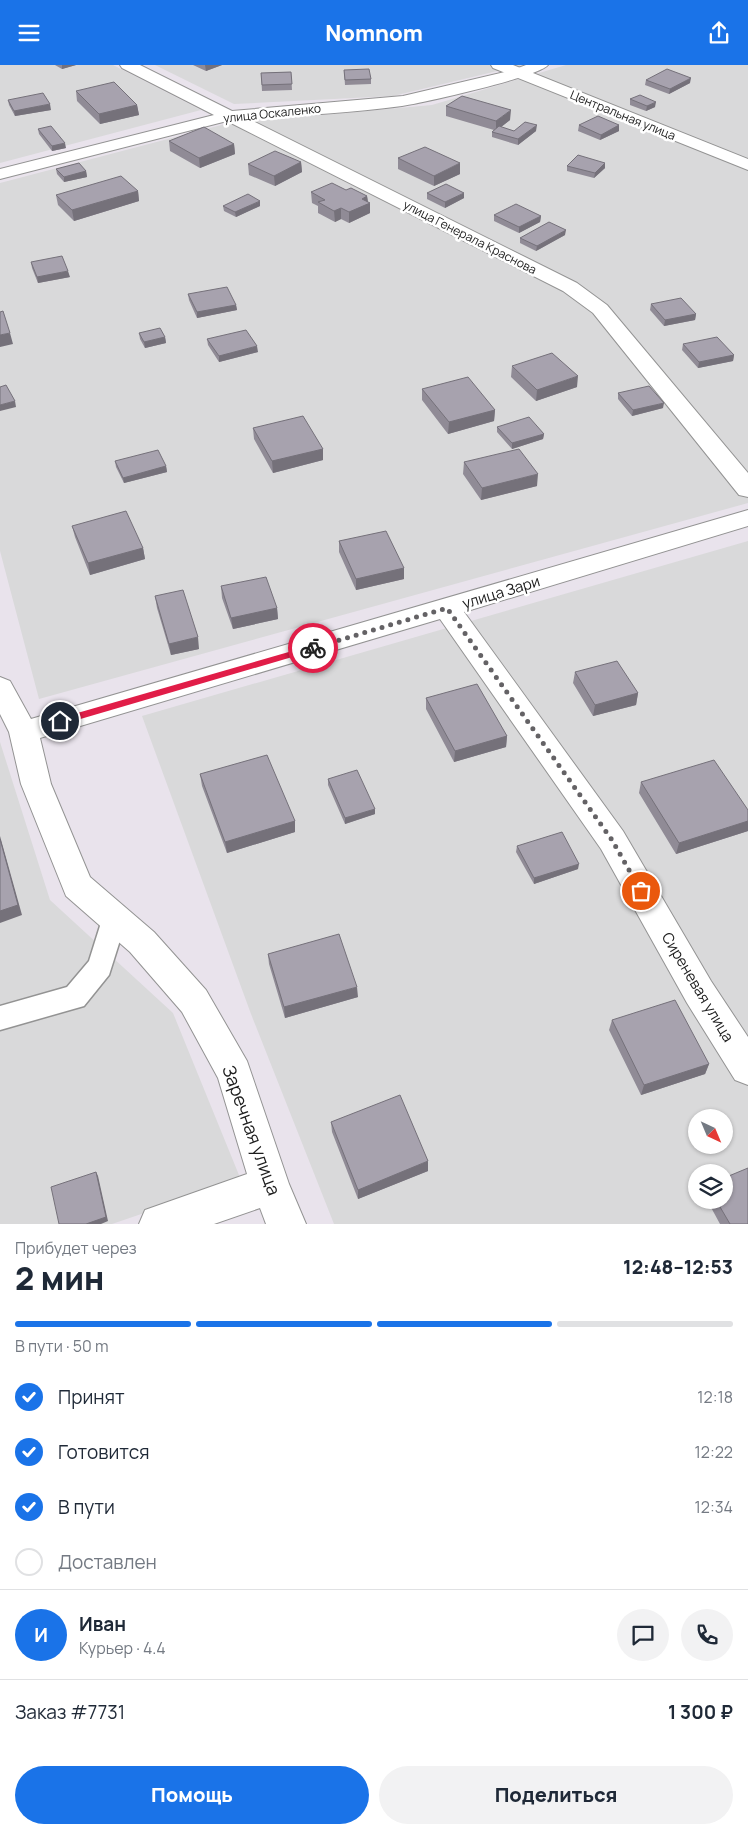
<!DOCTYPE html>
<html lang="ru">
<head>
<meta charset="utf-8">
<style>
  body { margin:0; font-family:Manrope,sans-serif; background:#f2f2f3; color:#1f2937; height:100vh; display:flex; flex-direction:column; font-size:19px; white-space:nowrap }
  * { box-sizing:border-box; margin:0 }
  p { font-size:16px; color:#747a83 }
  .icon { flex:none; width:28px; height:28px; fill:none; stroke:currentColor; stroke-width:2; stroke-linecap:round; stroke-linejoin:round }
  .map { position:relative; height:1159px; overflow:hidden }
  .drawer { display:flex; flex-direction:column; background:#fff; flex:1 }
  .drawer>* { flex:none }
  .needle { width:32px; rotate:136deg }
  .tools { position:absolute; left:688px; top:1044px; display:grid; gap:10px }
  .tools a { display:grid; place-items:center; width:45px; height:45px; border-radius:50%; background:#fff; box-shadow:0 1px 4px #0004; font-size:25px }
  .pin { position:absolute; display:grid; place-items:center; width:42px; height:42px; color:#fff; margin:-21px; border:2px solid #fff; border-radius:50%; box-shadow:0 1px 5px #0007 }
  .courier { position:absolute; display:grid; place-items:center; width:50px; height:50px; margin:-25px; border:4px solid #e11d48; border-radius:50%; background:#fff; color:#222; box-shadow:0 1px 6px #0007 }
  .summary em { font-style:normal; font-weight:800 }
  .summary div { display:flex; flex-direction:column-reverse }
  .summary { display:flex; align-items:center; justify-content:space-between; height:85px; padding:0 15px }
  h1 { font-size:32px; font-weight:800; line-height:38px }
  .bar { display:grid; grid-template-columns:repeat(4,1fr); gap:8px 5px; align-content:center; height:60px; padding:0 15px }
  .bar i { height:6px; border-radius:4px; background:#e0e1e3 }
  .bar .selected { background:#1a73e8 }
  .bar p { grid-column:span 4 }
  .line { display:flex; align-items:center; gap:12px; padding:0 15px; border-top:1px solid #e0e1e3 }
  .line div { flex:1 }
  .round { display:grid; place-items:center; flex:none; width:52px; height:52px; border-radius:26px; background:#f2f2f3 }
  ol { padding:0 15px; list-style:none }
  li { display:flex; align-items:center; gap:15px; height:55px }
  li p { margin-inline-start:auto }
  li .icon { padding:5px; border-radius:50%; background:#1a73e8; color:#fff; stroke-width:4 }
  li:last-child { color:#747a83 }
  li i { width:28px; height:28px; border:2px solid #e0e1e3; border-radius:50% }
  .cta { display:flex; gap:10px; margin-top:auto; padding:10px 15px }
  .cta a { flex:1; height:58px; border-radius:30px; background:#1a73e8; color:#fff; font-size:20px; font-weight:800; line-height:58px; text-align:center }
  .cta a+a { background:#f2f2f3; color:#1f2937 }
  header { display:flex; justify-content:space-between; align-items:center; height:65px; padding:0 15px; background:#1a73e8; color:#fff; font-size:22px; font-weight:800 }
  .map>svg:first-child { display:block }
  .residential { fill:#d9d9da; fill-rule:evenodd }
  .lines { fill:none; stroke-linecap:round; stroke-linejoin:round }
  .service-casing { stroke:#939393; stroke-width:3 }
  .minor-casing { stroke:#939393; stroke-width:2 }
  .tertiary-casing { stroke:#939393; stroke-width:2 }
  .service { fill:#fff; fill-rule:evenodd }
  .minor { fill:#fff; fill-rule:evenodd }
  .tertiary { fill:#fff; fill-rule:evenodd }
  .wall { fill:#908b96 }
  .shaded-wall { fill:#75717a }
  .building { fill:#a7a2ae; stroke:#75717a }
  .route { fill:#e11d48 }
  .done { stroke:#646265; stroke-width:5; stroke-dasharray:0 9 }
  .labels { text-anchor:middle; dominant-baseline:central; stroke-width:5; stroke-linejoin:round; paint-order:stroke }
  .far-street-label { font-size:12px; fill:#1c1c1c; stroke:#fff }
  .street-label { font-size:15px; fill:#1c1c1c; stroke:#fff }
  .near-street-label { font-size:18px; fill:#1c1c1c; stroke:#fff }
</style>
</head>
<body>
<header><svg class="icon" aria-label="menu" viewBox="0 0 24 24"><path d="M4 6h16M4 12h16M4 18h16"/></svg>Nomnom<svg class="icon" aria-label="share" viewBox="0 0 24 24"><path d="M12 15V3M7 8l5-5 5 5M5 13v7h14v-7"/></svg></header>
<div class="map">
<svg width="748" height="1159" viewBox="0 0 748 1159">
  <rect width="100%" height="100%" fill="#e9e3ec"/>
  <!-- residential -->
  <path class="residential" d="M0,0H113L201,45L0,98Z
    M155,0H523L393,31L234,39Z
    M566,0H748V438L39,634L0,486V118L225,59L432,40Z
    M748,476V1159H334L251,949L142,651ZM696,1052H724V1080H696ZM696,1108H724V1135H696Z
    M0,677L50,835L173,948L241,1115L112,1159H0Z"/>
  <g class="lines">
    <!-- service casing -->
    <g class="service-casing">
      <path id="service" d="M114,842L123,845L127,853L109,910L84,941L0,965V941L67,922L89,896L105,845Z"/>
    </g>
    <!-- minor casing -->
    <g class="minor-casing">
      <path id="minor" d="M120,0H140L232,46L403,31L513,5L526,0H548C539,12 422,38 402,41C352,48 300,50 249,54L577,218L607,240L748,408V432L739,430L593,248L563,226L227,56L0,114V104L214,50L122,3Z
        M748,445V461L464,547L623,766L711,916L748,972V1020L735,1015L687,938L601,784L440,554L40,673L51,719L90,812L154,867L206,925L247,996L289,1119L306,1159H266L260,1143L214,1159H139L145,1145L247,1109L218,1013L182,947L130,887L66,831L21,719L9,667L0,649V612L10,616L31,654Z"/>
    </g>
    <!-- tertiary casing -->
    <g class="tertiary-casing">
      <path id="tertiary" d="M491,0H513L748,94V105L493,3Z"/>
    </g>
    <!-- service -->
    <use href="#service" class="service"/>
    <!-- minor -->
    <use href="#minor" class="minor"/>
    <!-- tertiary -->
    <use href="#tertiary" class="tertiary"/>
  </g>
  <!-- wall -->
  <path class="wall" d="M55,0H76L62,4Z
    M193,0H222L206,6Z
    M344,5L371,14V19L345,20Z
    M291,7L292,25L262,26L261,8Z
    M646,15L690,18L669,29L645,20Z
    M76,26L137,40L139,50L100,59L77,36Z
    M630,34L655,42L646,46L630,40Z
    M8,35L51,45L15,51L9,40Z
    M446,41L510,55L501,62L514,66H536L518,80L492,72V67L494,65L446,51Z
    M579,60H619V66L600,75L578,66Z
    M38,64L66,83L52,86L39,69Z
    M169,76L234,79L235,89L200,103L170,86Z
    M398,93L460,109L434,121L398,104Z
    M301,97L302,107L275,121L249,110L248,99Z
    M605,98V103L594,113L567,106V101Z
    M56,104L86,106L87,112L64,117L57,109Z
    M346,125L367,131L368,136L370,148L349,158L341,154L335,157L318,148V141L312,138L311,127Z
    M138,126L139,136L74,156L58,140L56,130Z
    M427,128L464,133L445,143L427,134Z
    M223,141H260L236,152L224,146Z
    M494,150L541,151L540,157L519,168L494,156Z
    M565,170L536,186L520,178V173Z
    M31,197L70,212L38,218L32,203Z
    M188,229L236,240L237,245L197,253L189,235Z
    M651,239L696,249L695,255L664,261L650,245Z
    M139,268L165,272L166,278L145,283L140,274Z
    M207,274L258,287L219,297L208,280Z
    M683,279L734,290L733,296L698,303L682,285Z
    M512,301L577,322L536,336L511,312Z
    M422,324L495,345L494,356L448,369L422,335Z
    M618,328L663,343L632,351L618,334Z
    M497,362L544,369L543,374L512,384L497,367Z
    M253,363L323,384V395L273,408L254,374Z
    M115,396L166,401L167,407L124,418L116,402Z
    M464,397L537,421L481,435L463,409Z
    M72,461L143,483L145,494L90,510L75,472Z
    M339,476L404,503V514L356,525L339,487Z
    M221,521L277,543L278,554L233,564L222,533Z
    M155,531L199,584L171,590L157,543Z
    M575,607L638,628L636,640L593,651L573,618Z
    M426,633L507,671L506,682L454,697L426,644Z
    M200,709L295,756V767L227,788L202,721Z
    M328,714L375,749L345,759L328,720Z
    M641,717L748,756V766L676,789L639,728Z
    M517,781L578,804L534,819L516,787Z
    M268,889L358,932L285,953L269,899Z
    M612,955L709,999L705,1009L641,1030L609,965Z
    M331,1057L428,1106L358,1134L332,1067Z
    M707,1135H724L748,1159H720Z"/>
  <!-- shaded-wall -->
  <path class="shaded-wall" d="M62,0H76L62,4Z
    M205,0H222L206,6Z
    M691,13L690,18L669,29L670,24Z
    M656,37L655,42L646,46L647,41Z
    M50,39L51,45L15,51L14,46Z
    M137,40L139,50L100,59L99,49Z
    M511,45L510,55L496,66V56Z
    M537,60L536,66L518,80V74Z
    M619,60V66L600,75L601,70Z
    M65,78L66,83L52,86V81Z
    M234,79L235,89L200,103L199,93Z
    M301,97L302,107L275,121L274,111Z
    M460,98V109L434,121V111Z
    M605,98V103L594,113L595,108Z
    M86,106L87,112L64,117V112Z
    M138,126L139,136L74,156L72,145Z
    M464,128V133L445,143V137Z
    M367,131L368,139L370,138V148L349,158V147L362,134Z
    M260,136V141L236,152L235,147Z
    M341,143V154L335,157L334,146Z
    M541,151L540,157L519,168V162Z
    M566,165L565,170L536,186L537,181Z
    M68,206L70,212L38,218L37,212Z
    M236,240L237,245L197,253V247Z
    M696,249L695,255L664,261L665,255Z
    M10,268L13,279L0,282V270Z
    M165,272L166,278L145,283L144,277Z
    M257,281L258,287L219,297V291Z
    M734,290L733,296L698,303L699,297Z
    M578,311L577,322L536,336L537,325Z
    M15,336L16,342L0,346V340Z
    M664,338L663,343L632,351L633,345Z
    M495,345L494,356L448,369L449,357Z
    M544,369L543,374L512,384V378Z
    M323,384V395L273,408L272,396Z
    M166,401L167,407L124,418L123,413Z
    M538,409L537,421L481,435L482,423Z
    M143,483L145,494L90,510L88,498Z
    M404,503V514L356,525V514Z
    M277,543L278,554L233,564L231,553Z
    M198,572L199,584L171,590L169,579Z
    M638,628L636,640L593,651L595,640Z
    M507,671L506,682L454,697L455,686Z
    M375,744V749L345,759V753Z
    M295,756V767L227,788L225,777Z
    M748,756V766L676,789L679,778Z
    M0,771L22,850L0,858Z
    M579,799L578,804L534,819V813Z
    M357,922L358,932L285,953L284,942Z
    M709,999L705,1009L641,1030L644,1020Z
    M428,1096V1106L358,1134V1125Z
    M96,1107L98,1111L108,1156L101,1159H86Z"/>
  <!-- building -->
  <path class="building" d="M369,4L371,14L345,15L344,5Z
    M667,4L691,13L670,24L646,15Z
    M291,7L292,19L262,20L261,8Z
    M114,17L137,40L99,49L76,26Z
    M43,28L50,39L14,46L8,35Z
    M640,30L656,37L647,41L630,34Z
    M462,31L511,45L496,56L446,41Z
    M598,51L619,60L601,70L579,60Z
    M525,57L537,60L518,74L492,67L499,61L514,66Z
    M51,61L65,78L52,81L38,64Z
    M204,62L234,79L199,93L169,76Z
    M425,82L460,98L434,111L398,93Z
    M275,86L301,97L274,111L248,99Z
    M578,90L605,98L595,108L567,101Z
    M79,98L86,106L64,112L56,104Z
    M121,111L138,126L72,145L56,130Z
    M332,118L346,125L351,123L367,131L362,134L370,138L349,147L341,143L334,146L318,137L325,135L311,127Z
    M446,119L464,128L445,137L427,128Z
    M248,129L260,136L235,147L223,141Z
    M516,139L541,151L519,162L494,150Z
    M549,157L566,165L537,181L520,173Z
    M62,191L68,206L37,212L31,197Z
    M227,222L236,240L197,247L188,229Z
    M681,233L696,249L665,255L651,239Z
    M3,246L10,268L0,270V247Z
    M160,263L165,272L144,277L139,268Z
    M246,265L257,281L219,291L207,274Z
    M717,272L734,290L699,297L683,279Z
    M552,288L578,311L537,325L512,301Z
    M468,312L495,345L449,357L422,324Z
    M6,320L15,336L0,340V322Z
    M649,321L664,338L633,345L618,328Z
    M303,351L323,384L272,396L253,363Z
    M529,352L544,369L512,378L497,362Z
    M519,384L538,409L482,423L464,397Z
    M158,385L166,401L123,413L115,396Z
    M126,446L143,483L88,498L72,461Z
    M386,466L404,503L356,514L339,476Z
    M266,512L277,543L231,553L221,521Z
    M183,525L198,572L169,579L155,531Z
    M617,596L638,628L595,640L575,607Z
    M477,619L507,671L455,686L426,633Z
    M267,690L295,756L225,777L200,709Z
    M714,695L748,745V756L679,778L641,717Z
    M357,705L375,744L345,753L328,714Z
    M562,767L579,799L534,813L517,781Z
    M0,774L18,840L0,846Z
    M339,869L357,922L284,942L268,889Z
    M675,935L709,999L644,1020L612,955Z
    M400,1030L428,1096L358,1125L331,1057Z
    M748,1103V1159H730L716,1135H724V1113Z
    M96,1107L106,1152L86,1159H59L51,1122Z"/>
  <!-- route -->
  <path class="route" d="M313,580L317,583L316,585L60,660L56,656L60,653Z"/>
  <g class="lines">
    <!-- done -->
    <path class="done" d="M313,583L447,543L612,775L641,826"/>
  </g>
  <g class="labels">
    <!-- far-street labels -->
    <g class="far-street-label">
      <text transform="translate(272 48) rotate(-6)">улица Оскаленко</text>
      <text transform="translate(623 50) rotate(22)">Центральная улица</text>
      <text transform="translate(470 172) rotate(27)">улица Генерала Краснова</text>
    </g>
    <!-- street labels -->
    <g class="street-label">
      <text transform="translate(501 527) rotate(-17)">улица Зари</text>
      <text transform="translate(698 922) rotate(59)">Сиреневая улица</text>
    </g>
    <!-- near-street labels -->
    <g class="near-street-label">
      <text transform="translate(252 1065) rotate(70)">Заречная улица</text>
    </g>
  </g>
</svg>
<div class="tools">
<a><svg class="needle" viewBox="-14 -14 28 28"><path d="M0-13l5 13h-10z" fill="#e53935"/><path d="M0 13l5-13h-10z" fill="#747a83"/></svg></a>
<a><svg class="icon" aria-label="layers" viewBox="0 0 24 24"><path d="M12 4l9 5-9 5-9-5zM3 14l9 5 9-5"/></svg></a>
</div>
<div class="pin" style="left:641px;top:826px;background:#ea580c"><svg class="icon" aria-label="bag" viewBox="0 0 24 24"><path d="M5 8h14l-1 12H6zM9 8a3 3 0 0 1 6 0"/></svg></div>
<div class="pin" style="left:60px;top:656px;background:#1f2937"><svg class="icon" aria-label="home" viewBox="0 0 24 24"><path d="M3 11l9-7 9 7M6 9v11h12V9"/></svg></div>
<div class="courier" style="left:313px;top:583px"><svg class="icon" aria-label="bike" viewBox="0 0 24 24"><circle cx="6" cy="16" r="4"/><circle cx="18" cy="16" r="4"/><path d="M6 16l4-8h5l3 8M10 8l3 8H6M13 5h3"/></svg></div>
</div>
<section class="drawer">
<div class="summary"><div><h1>2 мин</h1><p>Прибудет через</p></div><em>12:48–12:53</em></div>
<div class="bar"><i class="selected"></i><i class="selected"></i><i class="selected"></i><i></i><p>В пути · 50 m</p></div>
<ol>
<li><svg class="icon" aria-label="check" viewBox="0 0 24 24"><path d="M5 12l5 5 9-10"/></svg>Принят<p>12:18</p></li>
<li><svg class="icon" aria-label="check" viewBox="0 0 24 24"><path d="M5 12l5 5 9-10"/></svg>Готовится<p>12:22</p></li>
<li><svg class="icon" aria-label="check" viewBox="0 0 24 24"><path d="M5 12l5 5 9-10"/></svg>В пути<p>12:34</p></li>
<li><i></i>Доставлен</li>
</ol>
<div class="line" style="height:90px"><b class="round" style="background:#1a73e8;color:#fff">И</b><div><b>Иван</b><p>Курьер · 4.4</p></div><a class="round"><svg class="icon" aria-label="chat" viewBox="0 0 24 24"><path d="M4 5h16v11H9l-5 4z"/></svg></a><a class="round"><svg class="icon" aria-label="phone" viewBox="0 0 24 24"><path d="M5 4h4l2 5-3 2q2 4 5 5l2-3 5 2v4C11 20 4 13 5 4z"/></svg></a></div>
<div class="line" style="height:65px"><div>Заказ #7731</div><b>1 300 ₽</b></div>
<div class="cta"><a>Помощь</a><a>Поделиться</a></div>
</section>
</body>
</html>
